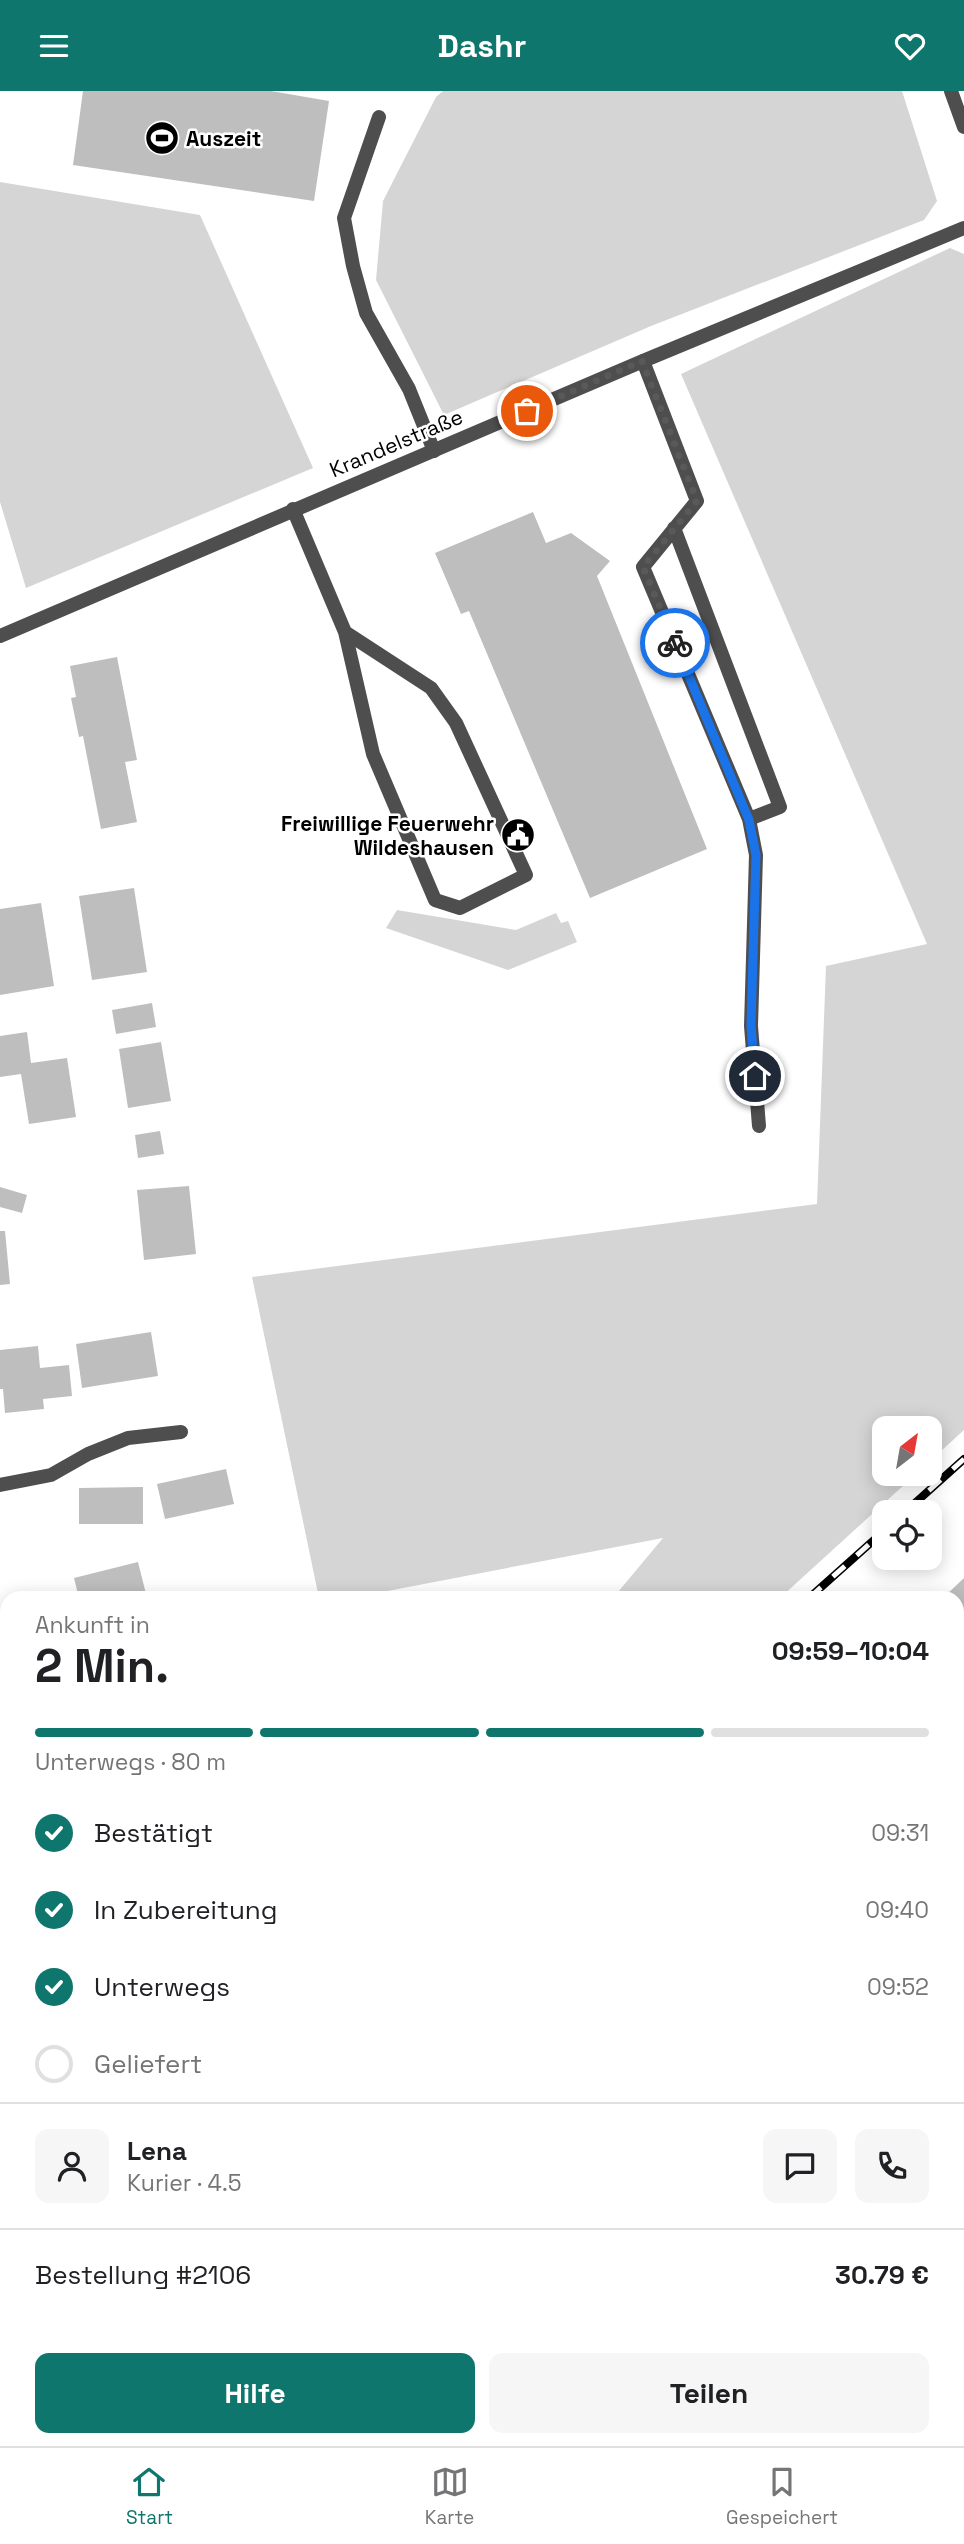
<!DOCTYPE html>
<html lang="de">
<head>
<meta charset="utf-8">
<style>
  body { margin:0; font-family:"Space Grotesk",sans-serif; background:#f6f6f6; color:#202124; height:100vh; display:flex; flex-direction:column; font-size:26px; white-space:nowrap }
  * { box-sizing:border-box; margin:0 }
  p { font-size:23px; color:#757577 }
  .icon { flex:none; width:38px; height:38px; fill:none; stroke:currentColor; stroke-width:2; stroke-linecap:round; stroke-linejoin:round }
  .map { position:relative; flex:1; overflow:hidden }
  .side { position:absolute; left:0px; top:1500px; width:964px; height:856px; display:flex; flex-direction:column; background:#fff; border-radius:21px 21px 0 0; box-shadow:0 4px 18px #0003 }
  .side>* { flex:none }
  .needle { width:46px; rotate:31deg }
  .fabs { position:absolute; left:872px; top:1325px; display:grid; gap:14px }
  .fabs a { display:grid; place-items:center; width:70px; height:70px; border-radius:14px; background:#fff; box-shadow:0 4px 18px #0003; font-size:35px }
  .pin { position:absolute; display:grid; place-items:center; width:60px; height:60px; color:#fff; margin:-30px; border:4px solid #fff; border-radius:50%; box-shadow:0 2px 7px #0007 }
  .courier { position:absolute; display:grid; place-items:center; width:70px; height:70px; margin:-35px; border:5px solid #1a73e8; border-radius:50%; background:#fff; color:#222; box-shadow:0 2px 9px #0007 }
  .overview em { font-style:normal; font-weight:700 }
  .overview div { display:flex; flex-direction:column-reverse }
  .overview { display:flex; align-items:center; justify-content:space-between; height:119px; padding:0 35px }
  h1 { font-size:46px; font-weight:700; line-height:52px }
  .bar { display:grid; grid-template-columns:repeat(4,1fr); gap:10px 7px; align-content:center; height:84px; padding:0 35px }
  .bar i { height:9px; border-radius:5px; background:#e0e0e0 }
  .bar .selected { background:#0f766e }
  .bar p { grid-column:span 4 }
  .line { display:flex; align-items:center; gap:18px; padding:0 35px; border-top:2px solid #e0e0e0 }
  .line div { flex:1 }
  .round { display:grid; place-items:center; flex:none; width:74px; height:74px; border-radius:14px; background:#f6f6f6 }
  ol { padding:0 35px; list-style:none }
  li { display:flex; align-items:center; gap:21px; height:77px }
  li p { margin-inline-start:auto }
  li .icon { padding:7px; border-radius:50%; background:#0f766e; color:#fff; stroke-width:4 }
  li:last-child { color:#757577 }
  li i { width:38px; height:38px; border:4px solid #e0e0e0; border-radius:50% }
  .cta { display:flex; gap:14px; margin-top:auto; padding:14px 35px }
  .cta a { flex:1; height:80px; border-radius:14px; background:#0f766e; color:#fff; font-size:28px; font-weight:700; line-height:80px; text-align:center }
  .cta a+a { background:#f6f6f6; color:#202124 }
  header { display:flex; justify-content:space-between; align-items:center; height:91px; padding:0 35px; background:#0f766e; color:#fff; font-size:32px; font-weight:700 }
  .dock { display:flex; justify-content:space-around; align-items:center; height:98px; border-top:2px solid #e0e0e0; background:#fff; font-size:19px; color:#757577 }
  .dock a { display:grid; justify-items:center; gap:4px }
  .dock .selected { color:#0f766e }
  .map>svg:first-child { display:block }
  .green { fill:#d5d5d5 }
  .building { fill:#bebebe }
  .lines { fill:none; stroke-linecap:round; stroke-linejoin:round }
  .service { stroke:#4e4e4e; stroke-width:14 }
  .minor { stroke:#4e4e4e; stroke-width:14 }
  .tertiary { stroke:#4e4e4e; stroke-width:14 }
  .rail-casing { stroke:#000; stroke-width:8 }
  .rail { stroke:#fff; stroke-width:5; stroke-dasharray:16; stroke-linecap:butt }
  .done { stroke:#595959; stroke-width:7; stroke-dasharray:0 12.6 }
  .route { stroke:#1a73e8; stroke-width:9 }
  .labels { text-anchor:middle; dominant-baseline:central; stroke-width:5; stroke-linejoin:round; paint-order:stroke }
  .poi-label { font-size:21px; font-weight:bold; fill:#000; stroke:#fff; text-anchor:start }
  .street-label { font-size:21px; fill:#000; stroke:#fff }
</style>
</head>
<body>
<header><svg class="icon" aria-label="menu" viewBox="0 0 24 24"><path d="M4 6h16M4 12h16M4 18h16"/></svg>Dashr<svg class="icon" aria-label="heart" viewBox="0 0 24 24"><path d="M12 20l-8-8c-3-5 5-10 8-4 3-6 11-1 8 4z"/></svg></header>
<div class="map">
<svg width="964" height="2355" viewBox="0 0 964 2355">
  <rect width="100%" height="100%" fill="#fff"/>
  <!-- green -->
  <path class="green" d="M443,0H902L937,110L924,129L651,235L444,324L376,189L383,110L436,6Z
    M0,91L200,124L313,377L26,497L0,411Z
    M950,157L964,163V1339L929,1371V1337H884V1382L916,1383L780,1507H613L663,1447L351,1507H319L252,1186L817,1113L826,875L927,853L681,283Z
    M397,819L516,839L556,822L561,832L568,830L577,851L508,879L386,837Z"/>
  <!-- building -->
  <path class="building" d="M83,0H271L329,10L314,110L73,74Z
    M533,421L546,452L571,442L610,470L597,485L707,758L590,807L469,520L461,523L435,462Z
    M117,566L137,669L125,671L137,731L101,738L83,645L79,646L71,607L76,606L70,575Z
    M134,797L147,881L92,889L79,805Z
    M41,812L54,895L0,904V818Z
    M152,912L156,936L116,943L112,919Z
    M27,941L31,972L67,967L76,1026L29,1033L21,983L0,986V945Z
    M161,951L171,1010L128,1017L119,958Z
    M160,1040L164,1063L138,1067L135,1044Z
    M189,1095L196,1163L144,1169L137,1099Z
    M0,1096L27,1104L22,1122L0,1116Z
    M0,1140H5L10,1193L0,1194Z
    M151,1241L158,1285L82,1297L76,1253Z
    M38,1255L40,1277L69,1274L72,1305L43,1308L44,1318L5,1322L3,1298H0V1259Z
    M226,1378L234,1413L165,1428L157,1393Z
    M143,1396V1433H79V1397Z
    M138,1471L147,1507H79L74,1487Z
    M964,1487V1592L957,1598V1507H943Z
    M7,1685V1747L0,1733V1688Z
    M964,1765V1844L959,1848L957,1771Z
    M7,1849V1874L0,1866V1855Z
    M964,2230V2320L957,2326V2235Z
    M304,2348H361L367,2355H297Z
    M442,2348H513L503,2355H446Z
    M898,2348H934L927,2355H903Z"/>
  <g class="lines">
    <!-- service -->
    <path class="service" d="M379,26L344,127L353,175L366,222L409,298L434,360
      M643,270L697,410L643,476L749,728L780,716L674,437
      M293,418L345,541L373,663L435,809L460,817L526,784L456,632L431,597L345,541
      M749,728L756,764L751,935L759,1035
      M0,1394L51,1384L88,1363L128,1347L181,1341"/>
    <!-- minor -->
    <path class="minor" d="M0,545L643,270L964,137
      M0,1808L7,1807
      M827,2348L832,2355
      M74,2355L82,2348"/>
    <!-- tertiary -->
    <path class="tertiary" d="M951,0L964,36"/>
    <!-- rail casing -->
    <g class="rail-casing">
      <path id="rail" d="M905,1421L964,1368
        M809,1507L884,1440
        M0,2243L7,2237"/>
    </g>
    <!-- rail -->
    <use href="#rail" class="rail"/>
  </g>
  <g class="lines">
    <!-- done -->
    <path class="done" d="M527,320L642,270L697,410L643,476L675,552"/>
    <!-- route -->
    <path class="route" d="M675,552L749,729L756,764L751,934L755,985"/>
  </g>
  <!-- icons -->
  <defs>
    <g id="stadium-disc" transform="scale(1.75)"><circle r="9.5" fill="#000" stroke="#fff"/><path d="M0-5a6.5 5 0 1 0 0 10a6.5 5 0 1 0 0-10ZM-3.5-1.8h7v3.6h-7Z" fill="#fff"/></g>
    <g id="civic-disc" transform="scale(1.75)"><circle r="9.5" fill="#000" stroke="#fff"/><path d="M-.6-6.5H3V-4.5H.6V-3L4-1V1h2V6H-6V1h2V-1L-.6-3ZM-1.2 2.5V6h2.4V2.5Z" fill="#fff"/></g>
  </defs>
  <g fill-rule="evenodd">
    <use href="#stadium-disc" x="162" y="47"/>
    <use href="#civic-disc" x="518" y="744"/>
  </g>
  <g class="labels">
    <!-- poi labels -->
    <g class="poi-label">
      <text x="186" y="47">Auszeit</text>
      <text x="494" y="732" text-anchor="end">Freiwillige Feuerwehr<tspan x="494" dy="24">Wildeshausen</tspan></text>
    </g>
    <!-- street labels -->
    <g class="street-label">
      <text transform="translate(396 352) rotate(-23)">Krandelstraße</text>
    </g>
  </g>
</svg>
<div class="fabs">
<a><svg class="needle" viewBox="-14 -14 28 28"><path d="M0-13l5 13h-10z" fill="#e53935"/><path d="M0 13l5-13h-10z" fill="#757577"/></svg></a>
<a><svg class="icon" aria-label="locate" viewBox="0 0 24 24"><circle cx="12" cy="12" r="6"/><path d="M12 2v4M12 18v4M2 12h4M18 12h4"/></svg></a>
</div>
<div class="pin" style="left:527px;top:320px;background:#ea580c"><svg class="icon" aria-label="bag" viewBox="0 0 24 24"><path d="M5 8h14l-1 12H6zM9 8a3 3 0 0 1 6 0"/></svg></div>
<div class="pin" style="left:755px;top:985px;background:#1f2937"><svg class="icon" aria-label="home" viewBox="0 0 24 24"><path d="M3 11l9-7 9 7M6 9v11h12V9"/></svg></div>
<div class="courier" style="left:675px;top:552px"><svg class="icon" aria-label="bike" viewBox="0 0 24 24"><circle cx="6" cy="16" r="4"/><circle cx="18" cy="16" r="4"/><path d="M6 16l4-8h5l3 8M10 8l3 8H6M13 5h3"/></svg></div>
<section class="side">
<div class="overview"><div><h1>2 Min.</h1><p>Ankunft in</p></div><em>09:59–10:04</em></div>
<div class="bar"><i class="selected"></i><i class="selected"></i><i class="selected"></i><i></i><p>Unterwegs · 80 m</p></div>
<ol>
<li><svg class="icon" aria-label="check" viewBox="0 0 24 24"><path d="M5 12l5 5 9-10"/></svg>Bestätigt<p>09:31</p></li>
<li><svg class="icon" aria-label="check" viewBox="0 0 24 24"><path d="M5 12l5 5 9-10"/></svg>In Zubereitung<p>09:40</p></li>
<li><svg class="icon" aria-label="check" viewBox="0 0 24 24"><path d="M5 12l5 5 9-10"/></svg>Unterwegs<p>09:52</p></li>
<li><i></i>Geliefert</li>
</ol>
<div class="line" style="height:126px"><a class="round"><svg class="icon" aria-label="person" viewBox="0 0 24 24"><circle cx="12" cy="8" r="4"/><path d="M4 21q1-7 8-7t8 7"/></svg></a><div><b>Lena</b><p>Kurier · 4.5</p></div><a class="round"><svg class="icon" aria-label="chat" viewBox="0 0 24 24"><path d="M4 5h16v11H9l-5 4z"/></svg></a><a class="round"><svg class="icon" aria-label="phone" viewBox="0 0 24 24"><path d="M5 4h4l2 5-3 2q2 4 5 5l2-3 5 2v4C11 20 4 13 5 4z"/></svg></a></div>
<div class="line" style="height:91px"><div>Bestellung #2106</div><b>30.79 €</b></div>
<div class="cta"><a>Hilfe</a><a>Teilen</a></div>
</section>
</div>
<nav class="dock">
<a class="selected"><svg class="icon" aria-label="home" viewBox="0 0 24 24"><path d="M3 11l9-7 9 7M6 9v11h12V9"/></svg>Start</a>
<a><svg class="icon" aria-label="map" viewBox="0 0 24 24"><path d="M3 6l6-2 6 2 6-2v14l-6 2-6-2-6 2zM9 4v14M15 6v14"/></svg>Karte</a>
<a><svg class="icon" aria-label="saved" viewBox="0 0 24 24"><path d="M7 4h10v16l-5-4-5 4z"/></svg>Gespeichert</a>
</nav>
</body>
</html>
